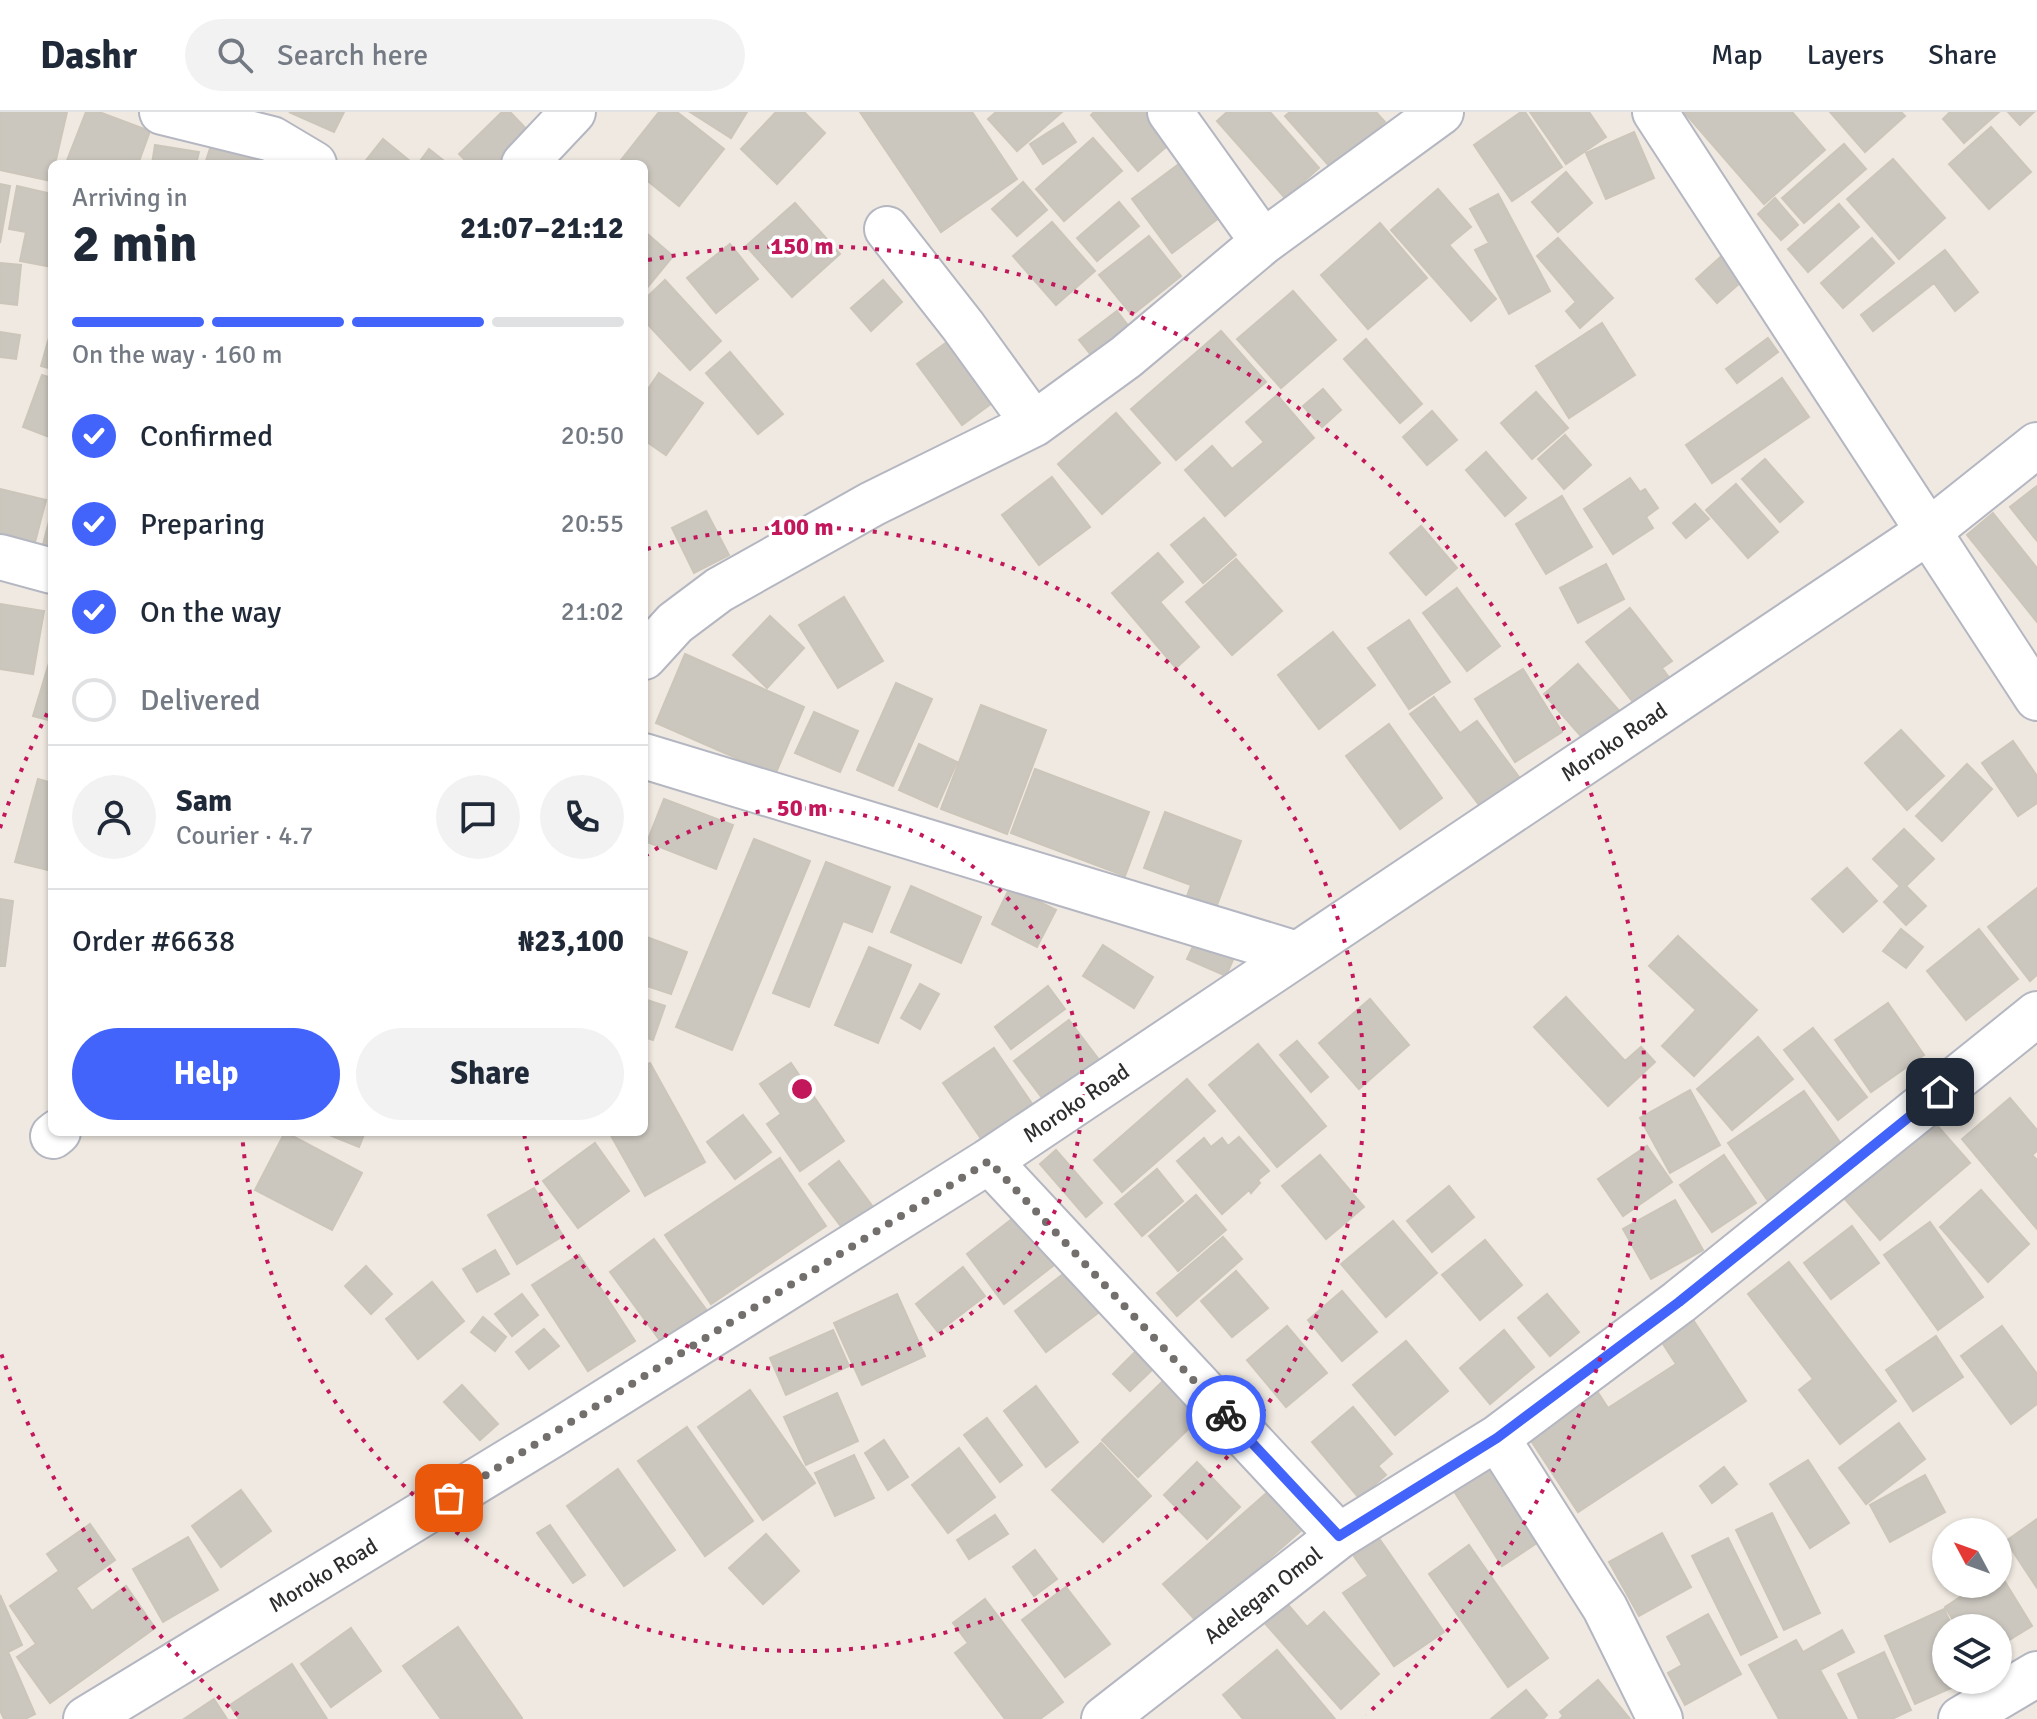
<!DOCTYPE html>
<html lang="en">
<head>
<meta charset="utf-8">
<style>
  body { margin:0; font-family:Signika,sans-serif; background:#f2f2f3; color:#1f2937; height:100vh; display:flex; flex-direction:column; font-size:30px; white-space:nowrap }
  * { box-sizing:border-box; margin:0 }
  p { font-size:26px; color:#747a83 }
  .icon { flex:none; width:44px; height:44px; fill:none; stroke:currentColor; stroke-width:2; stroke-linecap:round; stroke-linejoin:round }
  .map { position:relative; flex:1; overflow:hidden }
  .drawer { position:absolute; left:48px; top:48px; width:600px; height:976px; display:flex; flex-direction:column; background:#fff; border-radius:12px; box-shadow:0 2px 6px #0004 }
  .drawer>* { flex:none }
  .needle { width:52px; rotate:311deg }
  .tools { position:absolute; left:1932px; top:1406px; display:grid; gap:16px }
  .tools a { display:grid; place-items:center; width:80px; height:80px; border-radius:50%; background:#fff; box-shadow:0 2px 6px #0004; font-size:40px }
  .pin { position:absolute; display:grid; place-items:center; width:68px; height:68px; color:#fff; margin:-34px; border-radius:16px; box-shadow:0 4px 12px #0006 }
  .courier { position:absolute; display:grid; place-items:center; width:80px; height:80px; margin:-40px; border:6px solid #4264fb; border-radius:50%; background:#fff; color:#222; box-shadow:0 2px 10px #0007 }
  .head em { font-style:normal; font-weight:800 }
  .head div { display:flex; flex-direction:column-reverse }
  .head { display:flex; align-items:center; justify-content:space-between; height:136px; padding:0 24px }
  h1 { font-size:52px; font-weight:800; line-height:60px }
  .bar { display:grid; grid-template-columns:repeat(4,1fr); gap:12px 8px; align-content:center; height:96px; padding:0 24px }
  .bar i { height:10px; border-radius:6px; background:#e0e1e3 }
  .bar .active { background:#4264fb }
  .bar p { grid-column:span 4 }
  .line { display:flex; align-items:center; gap:20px; padding:0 24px; border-top:2px solid #e0e1e3 }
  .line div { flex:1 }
  .round { display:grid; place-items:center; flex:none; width:84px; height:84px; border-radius:42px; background:#f2f2f3 }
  ol { padding:0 24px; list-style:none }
  li { display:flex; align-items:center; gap:24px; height:88px }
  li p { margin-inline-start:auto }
  li .icon { padding:8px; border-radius:50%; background:#4264fb; color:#fff; stroke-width:4 }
  li:last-child { color:#747a83 }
  li i { width:44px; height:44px; border:4px solid #e0e1e3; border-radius:50% }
  .cta { display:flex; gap:16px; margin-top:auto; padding:16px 24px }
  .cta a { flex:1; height:92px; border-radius:48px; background:#4264fb; color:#fff; font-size:32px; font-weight:800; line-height:92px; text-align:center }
  .cta a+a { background:#f2f2f3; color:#1f2937 }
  header { display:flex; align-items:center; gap:48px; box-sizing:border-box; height:112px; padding:0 40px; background:#fff; border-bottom:2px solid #e0e1e3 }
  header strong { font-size:38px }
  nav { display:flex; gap:44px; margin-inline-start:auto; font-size:28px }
  .search { width:560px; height:72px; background:#f2f2f3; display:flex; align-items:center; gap:20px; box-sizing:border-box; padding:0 28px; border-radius:44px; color:#747a83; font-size:30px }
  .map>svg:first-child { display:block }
  .building { fill:#cbc7bf; stroke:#cbc5ba; stroke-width:2 }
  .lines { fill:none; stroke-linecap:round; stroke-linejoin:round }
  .minor-casing { stroke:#b4b7c1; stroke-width:48 }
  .minor { stroke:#fff; stroke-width:44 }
  .done { stroke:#726f6d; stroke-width:8; stroke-dasharray:0 14.4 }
  .route { stroke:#4264fb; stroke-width:10 }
  .ring { fill:none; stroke:#c2185b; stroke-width:4; stroke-dasharray:4 8 }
  .labels { text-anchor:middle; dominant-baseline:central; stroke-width:7; stroke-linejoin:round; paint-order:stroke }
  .street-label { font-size:22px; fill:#2e2e2e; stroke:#fff }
  .centre { fill:#c2185b; stroke:#fff; stroke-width:4 }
  .ring-label { font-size:24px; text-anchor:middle; font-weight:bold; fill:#c2185b; stroke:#fff; stroke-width:7; stroke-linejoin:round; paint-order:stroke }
</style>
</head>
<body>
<header>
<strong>Dashr</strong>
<div class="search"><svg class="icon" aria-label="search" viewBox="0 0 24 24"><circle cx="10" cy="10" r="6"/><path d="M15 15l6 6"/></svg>Search here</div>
<nav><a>Map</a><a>Layers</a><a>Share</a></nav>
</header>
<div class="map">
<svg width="2037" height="1607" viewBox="0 0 2037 1607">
  <rect width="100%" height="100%" fill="#efe9e1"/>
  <!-- building -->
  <path class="building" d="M0,0H67L55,52H52L51,69L0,58Z
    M86,0H99L150,19L138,52L66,51Z
    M289,0H344L334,20Z
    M502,0H510L537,28L513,52H469L459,42Z
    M659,0H677L724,37L679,94L644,66V52H626L621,48Z
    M690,0H747L731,26Z
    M776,0H804L825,21L777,72L741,37Z
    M860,0H972L1017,67L941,120Z
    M996,0H1062L1017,39L988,7Z
    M1094,0H1147L1172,30L1138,59L1091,3Z
    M1227,0H1270L1319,56L1285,86L1217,9Z
    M1290,0H1376L1385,10L1331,56L1285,4Z
    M1521,0H1525L1562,55L1512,89L1474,33Z
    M1530,0H1589L1606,25L1566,52Z
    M1684,0H1792L1825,38L1764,92Z
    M1830,0H1901L1905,4L1865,40Z
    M1950,0H1999L1964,31L1943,7Z
    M2008,0H2034L2020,13Z
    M1063,11L1076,30L1043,52L1030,32Z
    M1991,15L2031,60L1989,97L1949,52Z
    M1634,20L1654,66L1606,87L1586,41Z
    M1093,26L1122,59L1064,109L1036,77Z
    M213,27L272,45L270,52H205Z
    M383,27L410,49L407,52H363Z
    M1844,32L1866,57L1804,111L1782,86Z
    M155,33L199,40L196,52H152Z
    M429,37L448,52H418Z
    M1187,46L1227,100L1172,141L1132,87Z
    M1893,47L1945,106L1899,147L1847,87Z
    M1566,60L1592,91L1558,120L1532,90Z
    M1023,70L1047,98L1017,124L992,97Z
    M0,72L10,74L0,131Z
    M17,74L52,82V155L20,149L26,120L9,117Z
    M1438,77L1471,115L1449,133L1496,187L1471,209L1391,118Z
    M1498,82L1550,179L1509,202L1475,138L1489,131L1470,97Z
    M1775,86L1798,113L1781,128L1758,102Z
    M1119,90L1139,114L1097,149L1077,126Z
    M795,91L840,142L792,185L746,134Z
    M1839,92L1859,115L1808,160L1788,137Z
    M1052,110L1095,159L1056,193L1013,144Z
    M1380,111L1427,166L1368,217L1321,163Z
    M644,119L673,144L646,177L644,175Z
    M1149,124L1181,164L1132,203L1099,163Z
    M1558,126L1613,186L1580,216L1566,199L1576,190L1537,144Z
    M1872,126L1894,151L1843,196L1821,171Z
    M730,132L758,167L716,201L687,166Z
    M1945,138L1978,180L1955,199L1934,171L1873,219L1861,203Z
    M1726,140L1747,165L1717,191L1696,167Z
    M0,151L21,153L17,193L0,191Z
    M665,168L721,229L690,258L644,208V188Z
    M883,168L902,190L871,219L851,196Z
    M1293,179L1336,228L1281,276L1237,227Z
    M1117,199L1137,225L1100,254L1079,228Z
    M1602,211L1635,263L1569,306L1536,254Z
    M52,215V257L41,254Z
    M1221,219L1266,270L1176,348L1131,297Z
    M0,220L20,223L16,247L0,245Z
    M958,222L1003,283L962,313L917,252Z
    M1768,226L1778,240L1737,271L1726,257Z
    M1366,227L1422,292L1400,311L1344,247Z
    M730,240L783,302L758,322L706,261Z
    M659,261L703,291L666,343L644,328V283Z
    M42,263L52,266V326L23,315Z
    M1782,266L1809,305L1712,371L1686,333Z
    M1323,277L1341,298L1322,315L1303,294Z
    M1536,280L1568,316L1532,347L1501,311Z
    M1277,283L1314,326L1225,404L1185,358L1212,334L1232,357L1264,330L1246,310Z
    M1432,299L1457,328L1427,353L1403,325Z
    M1116,301L1160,351L1102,402L1058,352Z
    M1565,323L1591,353L1564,377L1538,347Z
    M1486,340L1526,386L1505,404L1466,358Z
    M1765,347L1803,390L1780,410L1742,367Z
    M1052,365L1090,415L1039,453L1002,403Z
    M1630,366L1640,380L1645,377L1658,396L1646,405L1653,416L1613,442L1584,397Z
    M1736,372L1778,420L1748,446L1706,398Z
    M2037,374V429L2010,395Z
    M0,377L46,388L33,438L0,429Z
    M1562,384L1592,435L1546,462L1516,412Z
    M1695,392L1709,407L1686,426L1673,411Z
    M52,398V443L41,440Z
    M706,399L729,443L694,461L672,416Z
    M1993,401L2037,456V510L1967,423Z
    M1204,406L1236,443L1203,471L1171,433Z
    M1421,414L1457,456L1426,483L1390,441Z
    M1158,441L1183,470L1160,490L1199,535L1176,556L1112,481Z
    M1236,447L1282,499L1232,543L1186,490Z
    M1606,452L1624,487L1578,511L1560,476Z
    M1457,476L1500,534L1467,559L1423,501Z
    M844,485L883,549L838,576L799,513Z
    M0,492L44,499L33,562L0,557Z
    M1630,496L1672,549L1662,556L1674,572L1640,599L1586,530Z
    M770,504L804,536L767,576L733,543Z
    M1409,508L1450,570L1409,597L1368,536Z
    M1333,520L1375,573L1319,617L1278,563Z
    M52,541V609L33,604Z
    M685,542L804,595L775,663L656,611Z
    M1578,552L1621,601L1587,631L1544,582Z
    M1523,557L1562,620L1515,650L1475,587Z
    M896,571L932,587L893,674L857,658Z
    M1434,585L1460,621L1477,609L1525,673L1486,702L1410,602Z
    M981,593L1046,618L1007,722L941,697Z
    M814,600L858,619L840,660L795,641Z
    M1389,612L1442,686L1400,717L1346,644Z
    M1901,618L1944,664L1907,698L1865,651Z
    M2013,629L2037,664V691L2018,704L1982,651Z
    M919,632L957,650L937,695L899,678Z
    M1967,652L1992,677L1942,729L1916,704Z
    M1035,657L1149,700L1125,764L1011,721Z
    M38,667L52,671V759L15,750Z
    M664,687L733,713L716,757L647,730Z
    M1165,700L1241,729L1214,801L1185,790L1191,773L1144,756Z
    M1904,717L1934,747L1906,774L1926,794L1906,813L1884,790L1900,774L1873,747Z
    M754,727L810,749L732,938L676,915Z
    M826,750L890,775L872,820L843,809L809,895L773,881Z
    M1847,756L1877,789L1843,820L1812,787Z
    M911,774L981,805L961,851L891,820Z
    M1010,775L1056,798L1037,835L992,812Z
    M2037,776V863L2030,869L1988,815Z
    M0,787L13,789L5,854H0Z
    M1901,817L1923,835L1906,856L1883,839Z
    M1979,817L2018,867L1966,908L1927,859Z
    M644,824L687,840L671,882L644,873Z
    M1678,824L1757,898L1694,964L1662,934L1696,898L1649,854Z
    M1197,826L1235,843L1226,864L1187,847Z
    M1103,833L1153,865L1134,896L1083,864Z
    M869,835L911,853L878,931L835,913Z
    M920,872L939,882L920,917L901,906Z
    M1048,874L1065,897L1011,937L995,915Z
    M1566,885L1625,949L1641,935L1655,950L1608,994L1534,915Z
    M644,887L665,894L653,928L644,925Z
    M1370,887L1409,933L1359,977L1319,931Z
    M1888,891L1924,943L1871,980L1835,928Z
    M1069,908L1100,949L1046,991L1014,949Z
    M1813,916L1867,985L1838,1008L1784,938Z
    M1758,925L1793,967L1732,1018L1697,977Z
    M1297,929L1328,965L1311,980L1280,943Z
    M1258,932L1326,1014L1277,1055L1209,973Z
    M994,936L1033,993L982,1028L943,971Z
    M650,951L705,1050L645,1084L609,1020H644V954Z
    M791,951L844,1029L800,1059L767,1012L781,1002L760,972Z
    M1187,967L1215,999L1122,1080L1094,1048Z
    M1690,978L1720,1033L1670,1061L1640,1006Z
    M1804,979L1844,1036L1768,1089L1728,1031Z
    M2010,986L2037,1018V1039L2032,1043L2037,1048V1117L1962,1027Z
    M743,1003L771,1040L735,1067L707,1030Z
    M1928,1003L1970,1051L1880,1128L1839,1080Z
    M285,1020L362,1061L332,1118L255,1078Z
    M322,1020H365L359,1035Z
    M1239,1025L1269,1059L1258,1068L1260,1071L1251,1081L1249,1078L1222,1102L1177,1049L1204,1026L1211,1035L1222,1026L1228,1034Z
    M595,1031L629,1079L578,1116L543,1069Z
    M1647,1034L1672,1070L1623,1104L1598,1067Z
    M1056,1038L1102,1091L1086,1105L1040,1052Z
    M1320,1043L1364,1095L1326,1127L1282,1074Z
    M1724,1043L1756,1091L1712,1120L1680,1073Z
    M780,1046L826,1114L711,1192L665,1123Z
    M839,1049L873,1095L843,1117L809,1072Z
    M1157,1057L1183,1089L1142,1124L1115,1092Z
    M1449,1074L1474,1105L1432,1140L1407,1109Z
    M534,1076L563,1124L517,1152L488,1103Z
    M1981,1078L2029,1132L1988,1170L1940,1115Z
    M1196,1083L1226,1118L1178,1159L1149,1124Z
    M1675,1088L1703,1138L1651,1167L1623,1117Z
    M1021,1100L1058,1150L1004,1192L967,1142Z
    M1393,1109L1437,1161L1386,1205L1341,1152Z
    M1930,1110L1983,1185L1938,1218L1884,1143Z
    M1852,1114L1879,1151L1831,1187L1804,1151Z
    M1223,1125L1242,1147L1177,1204L1157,1181Z
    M654,1127L708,1200L664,1234L610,1160Z
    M1485,1128L1522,1173L1480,1208L1442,1163Z
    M495,1138L509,1162L477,1180L463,1157Z
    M579,1143L635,1229L588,1259L532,1173Z
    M1789,1150L1896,1289L1840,1332L1799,1278L1813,1267L1748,1182Z
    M366,1154L392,1182L371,1202L345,1174Z
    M963,1155L985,1184L938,1220L916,1192Z
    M1067,1159L1098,1201L1046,1240L1015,1199Z
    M1236,1159L1268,1196L1232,1225L1201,1189Z
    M432,1170L464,1209L418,1247L386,1207Z
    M1342,1179L1377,1220L1342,1249L1308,1208Z
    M522,1182L538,1203L512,1224L495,1202Z
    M897,1182L925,1244L862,1273L834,1211Z
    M1547,1182L1579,1220L1550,1244L1518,1206Z
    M1688,1200L1746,1289L1578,1400L1526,1321L1595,1276L1608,1296L1676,1252L1656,1221Z
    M483,1205L506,1225L495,1239L471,1220Z
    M1287,1214L1327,1261L1286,1295L1247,1248Z
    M2002,1214L2037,1262V1292L2011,1312L1961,1244Z
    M544,1217L559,1234L529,1257L516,1240Z
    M833,1218L849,1254L786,1283L770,1246Z
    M1504,1218L1534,1255L1490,1292L1460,1256Z
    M1936,1224L1963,1265L1913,1299L1886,1258Z
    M1406,1229L1448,1279L1395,1323L1353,1273Z
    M1135,1240L1152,1258L1130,1279L1113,1262Z
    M1163,1269L1199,1307L1138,1365L1102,1328Z
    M462,1273L498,1312L480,1328L444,1290Z
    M1036,1274L1078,1330L1046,1355L1004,1299Z
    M750,1278L815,1371L763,1408L698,1315Z
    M837,1281L858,1329L806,1353L784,1305Z
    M1353,1295L1392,1342L1378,1354L1386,1363L1359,1386L1312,1330Z
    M987,1306L1022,1353L1000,1370L964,1323Z
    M1899,1311L1925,1347L1866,1392L1839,1356Z
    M687,1315L753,1409L705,1444L638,1349Z
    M884,1328L908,1365L888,1378L865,1341Z
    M1101,1331L1151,1384L1103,1430L1052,1378Z
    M959,1336L995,1385L948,1421L912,1373Z
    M854,1343L874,1386L835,1404L815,1361Z
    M1495,1348L1546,1425L1502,1454L1452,1376Z
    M1808,1348L1849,1411L1810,1436L1770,1372Z
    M1197,1350L1240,1395L1207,1427L1164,1383Z
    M1724,1355L1737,1372L1712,1391L1700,1374Z
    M618,1357L675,1438L624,1474L567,1394Z
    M1925,1363L1945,1400L1890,1430L1870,1393Z
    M241,1378L271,1419L221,1455L192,1414Z
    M1270,1378L1303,1417L1197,1510L1163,1472Z
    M1772,1401L1820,1501L1784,1518L1736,1418Z
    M995,1403L1008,1422L969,1447L957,1428Z
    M2037,1407V1476L2006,1429Z
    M90,1412L115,1448L76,1476L92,1499L126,1474L155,1516L50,1591L17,1545L36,1532L10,1494L59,1459L47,1442Z
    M550,1413L585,1463L573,1471L537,1421Z
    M1662,1421L1691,1475L1639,1504L1609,1450Z
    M766,1422L799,1459L763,1492L729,1456Z
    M1376,1422L1444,1520L1394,1554L1343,1481L1368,1464L1351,1440Z
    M188,1425L218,1478L163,1510L133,1457Z
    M1728,1426L1777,1525L1741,1543L1692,1444Z
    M1469,1433L1548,1546L1508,1575L1429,1462Z
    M1035,1438L1057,1467L1034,1484L1013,1455Z
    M1999,1460L2032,1514L1998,1535V1516H1958L1945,1495L1980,1472H1998Z
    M1066,1475L1110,1532L1065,1565L1022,1508Z
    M0,1483L22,1533L8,1540L35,1602L25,1607H4L0,1598Z
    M985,1487L1063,1590L1040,1607H1005L955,1541L968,1531L953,1511Z
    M1284,1488L1307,1515L1324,1500L1379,1562L1341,1597L1262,1508Z
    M1944,1497L1953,1516H1946V1568H1969L1915,1592L1885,1524Z
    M1708,1502L1741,1562L1685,1593L1668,1561L1682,1553L1667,1525Z
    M458,1515L522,1606V1607H441L403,1554Z
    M351,1516L381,1559L331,1595L301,1552Z
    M1842,1518L1854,1540L1820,1558L1847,1607H1779L1749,1553L1796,1528L1803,1540Z
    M1277,1538L1335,1607H1243L1223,1583Z
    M1884,1540L1911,1598L1892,1607H1859L1838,1562Z
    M292,1552L327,1607H239L230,1593Z
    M1598,1568L1630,1607H1560L1563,1604L1560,1600Z
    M1526,1578L1547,1603L1543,1607H1491Z
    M214,1587L227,1607H184Z"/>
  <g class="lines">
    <!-- minor casing -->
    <g class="minor-casing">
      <path id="minor" d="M162,0L272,27L314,52
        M1170,0L1263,130
        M1655,0L2037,586
        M524,52L573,0
        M887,117L963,214L1034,312
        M0,445L52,459
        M644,545L675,511L719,478L872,392L1034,312L1126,245L1263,130L1441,0
        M644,644L1297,842
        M53,1024L58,1020
        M989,1049L1339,1424
        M1497,1326L1605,1496L1660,1607
        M86,1607L552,1323L989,1049L1929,419L2037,333
        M1104,1607L1339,1424L1497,1326L1679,1190L2037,902
        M1961,1607L2037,1562"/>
    </g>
    <!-- minor -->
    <use href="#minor" class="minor"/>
  </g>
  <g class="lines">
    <!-- done -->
    <path class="done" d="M449,1386L989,1049L1226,1303"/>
    <!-- route -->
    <path class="route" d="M1226,1303L1339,1424L1497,1326L1679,1190L1940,980"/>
  </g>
  <!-- distance rings -->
  <g class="ring">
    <path d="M645 744A281 281 0 1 1 524 1021"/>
    <path d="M647 437A562 562 0 1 1 242 1021"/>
    <path d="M238 1603A843 843 0 0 1 0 1238M0 716A843 843 0 0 1 51 594M648 148A843 843 0 0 1 1366 1603"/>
  </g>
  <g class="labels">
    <!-- street labels -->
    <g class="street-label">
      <text transform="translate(1614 630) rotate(-34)">Moroko Road</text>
      <text transform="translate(1076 991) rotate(-34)">Moroko Road</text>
      <text transform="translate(323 1463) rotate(-31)">Moroko Road</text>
      <text transform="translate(1263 1483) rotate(-38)">Adelegan Omol</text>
    </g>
  </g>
  <circle cx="802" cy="977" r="12" class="centre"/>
  <g class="ring-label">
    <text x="802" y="142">150 m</text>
    <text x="802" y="423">100 m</text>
    <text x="802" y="704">50 m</text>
  </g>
</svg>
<div class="tools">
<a><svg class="needle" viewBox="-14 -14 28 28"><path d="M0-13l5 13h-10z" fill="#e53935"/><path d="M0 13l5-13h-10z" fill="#747a83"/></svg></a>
<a><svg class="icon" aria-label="layers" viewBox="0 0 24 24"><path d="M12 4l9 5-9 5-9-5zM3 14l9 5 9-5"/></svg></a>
</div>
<div class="pin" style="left:449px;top:1386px;background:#ea580c"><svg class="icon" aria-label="bag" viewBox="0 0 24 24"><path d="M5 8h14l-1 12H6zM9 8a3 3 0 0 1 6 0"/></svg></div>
<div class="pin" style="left:1940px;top:980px;background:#1f2937"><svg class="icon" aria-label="home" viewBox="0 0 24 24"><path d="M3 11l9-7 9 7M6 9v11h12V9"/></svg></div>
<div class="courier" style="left:1226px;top:1303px"><svg class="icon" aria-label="bike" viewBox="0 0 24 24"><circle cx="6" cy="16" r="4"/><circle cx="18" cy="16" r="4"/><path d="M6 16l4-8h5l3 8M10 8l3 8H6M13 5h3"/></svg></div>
<section class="drawer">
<div class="head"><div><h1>2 min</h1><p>Arriving in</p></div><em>21:07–21:12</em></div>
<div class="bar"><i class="active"></i><i class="active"></i><i class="active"></i><i></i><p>On the way · 160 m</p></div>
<ol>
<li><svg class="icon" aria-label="check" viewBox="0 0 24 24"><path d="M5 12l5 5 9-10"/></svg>Confirmed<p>20:50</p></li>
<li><svg class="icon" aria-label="check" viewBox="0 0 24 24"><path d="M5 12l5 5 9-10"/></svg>Preparing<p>20:55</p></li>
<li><svg class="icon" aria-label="check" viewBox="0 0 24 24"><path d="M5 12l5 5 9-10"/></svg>On the way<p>21:02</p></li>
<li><i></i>Delivered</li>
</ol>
<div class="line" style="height:144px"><a class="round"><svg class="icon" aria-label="person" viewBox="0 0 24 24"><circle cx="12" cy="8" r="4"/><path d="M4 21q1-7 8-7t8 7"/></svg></a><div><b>Sam</b><p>Courier · 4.7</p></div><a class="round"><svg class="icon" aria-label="chat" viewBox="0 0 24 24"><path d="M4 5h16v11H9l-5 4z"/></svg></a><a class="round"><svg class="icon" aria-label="phone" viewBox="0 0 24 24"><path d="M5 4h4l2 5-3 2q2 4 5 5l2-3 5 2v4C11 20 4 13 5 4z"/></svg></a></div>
<div class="line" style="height:104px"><div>Order #6638</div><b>₦23,100</b></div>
<div class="cta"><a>Help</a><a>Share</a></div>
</section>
</div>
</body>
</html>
